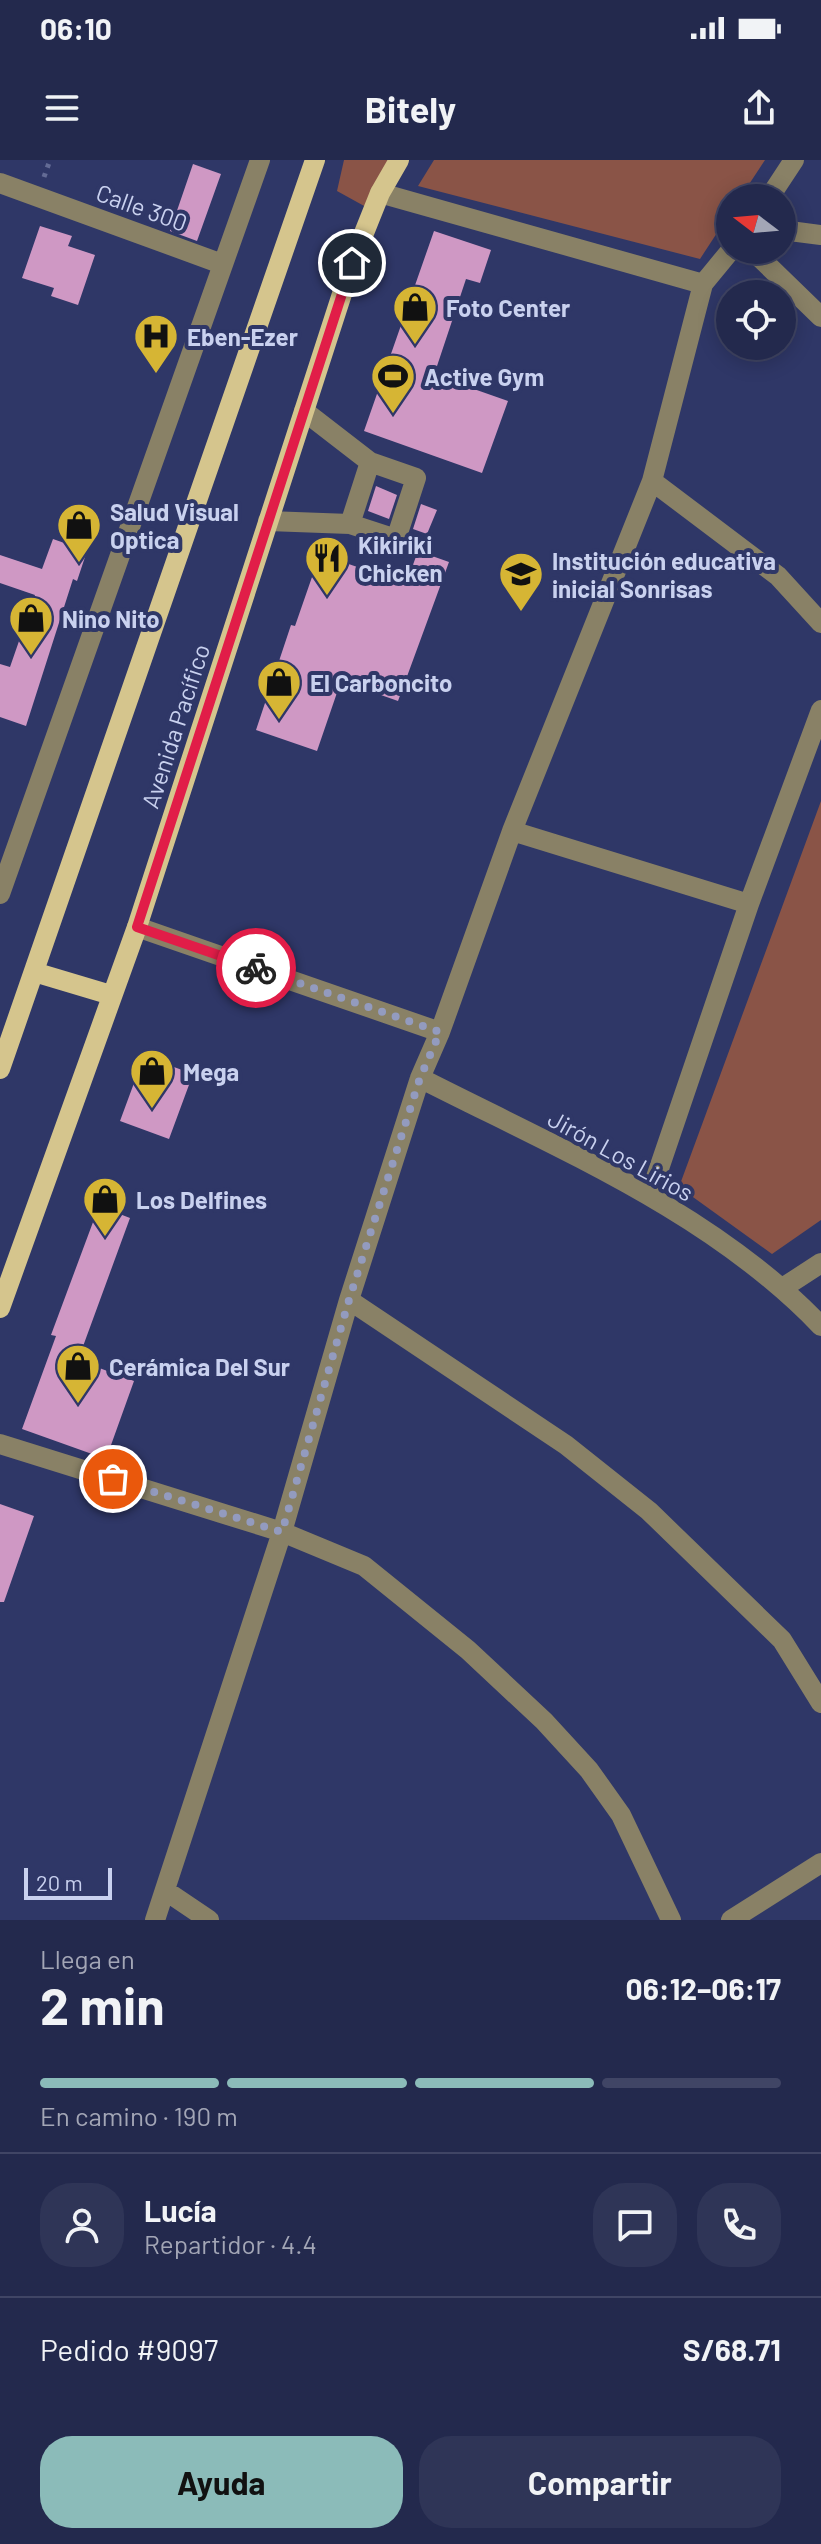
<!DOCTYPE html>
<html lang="es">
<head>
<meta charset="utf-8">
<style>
  body { margin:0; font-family:Barlow,sans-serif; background:#2f3557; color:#f1f3f6; height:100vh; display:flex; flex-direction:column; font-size:30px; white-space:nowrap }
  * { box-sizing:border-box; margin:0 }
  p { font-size:26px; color:#a3a6b6 }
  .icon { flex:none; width:44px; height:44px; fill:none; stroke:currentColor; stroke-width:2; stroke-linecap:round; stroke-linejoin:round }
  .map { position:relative; height:1760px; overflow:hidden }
  .panel { display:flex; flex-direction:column; background:#23294d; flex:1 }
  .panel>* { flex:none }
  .needle { width:52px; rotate:286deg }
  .fabs { position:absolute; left:716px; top:24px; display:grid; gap:16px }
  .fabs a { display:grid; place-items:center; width:80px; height:80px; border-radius:50%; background:#23294d; box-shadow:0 4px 20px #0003,0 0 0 2px #404565; font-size:40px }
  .scale { position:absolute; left:24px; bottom:20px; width:88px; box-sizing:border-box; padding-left:8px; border:4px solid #c9d1ef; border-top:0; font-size:22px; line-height:28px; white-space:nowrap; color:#c9d1ef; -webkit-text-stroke:6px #2f3767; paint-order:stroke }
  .pin { position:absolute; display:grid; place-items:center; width:68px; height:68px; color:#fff; margin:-34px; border:4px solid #fff; border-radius:50%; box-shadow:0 2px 8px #0007 }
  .courier { position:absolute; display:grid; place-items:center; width:80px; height:80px; margin:-40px; border:6px solid #e11d48; border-radius:50%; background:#fff; color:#222; box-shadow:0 2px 10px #0007 }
  .overview em { font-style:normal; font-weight:700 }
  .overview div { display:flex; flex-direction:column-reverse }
  .overview { display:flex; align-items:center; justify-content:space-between; height:136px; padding:0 40px }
  h1 { font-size:52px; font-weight:700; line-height:60px }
  .bar { display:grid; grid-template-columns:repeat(4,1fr); gap:12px 8px; align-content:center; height:96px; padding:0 40px }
  .bar i { height:10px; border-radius:6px; background:#404565 }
  .bar .active { background:#8bbbb9 }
  .bar p { grid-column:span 4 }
  .line { display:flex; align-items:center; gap:20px; padding:0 40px; border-top:2px solid #404565 }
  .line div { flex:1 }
  .round { display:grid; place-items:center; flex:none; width:84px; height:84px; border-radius:32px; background:#2f3557 }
  .primary-button { display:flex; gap:16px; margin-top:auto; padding:16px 40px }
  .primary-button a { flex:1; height:92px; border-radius:32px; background:#8bbbb9; color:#111; font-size:32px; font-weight:700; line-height:92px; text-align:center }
  .primary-button a+a { background:#2f3557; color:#f1f3f6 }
  .status { display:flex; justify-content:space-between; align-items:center; height:56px; padding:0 40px; background:#23294d; direction:ltr }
  .status svg { height:22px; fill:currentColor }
  header { display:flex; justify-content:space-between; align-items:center; height:104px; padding:0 40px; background:#23294d; font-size:36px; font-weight:700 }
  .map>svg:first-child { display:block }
  .green { fill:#8a5447 }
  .building { fill:#cf98c4 }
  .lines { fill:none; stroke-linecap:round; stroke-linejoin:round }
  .path { stroke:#636b95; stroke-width:5; stroke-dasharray:4 6; stroke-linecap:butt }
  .minor { stroke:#898166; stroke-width:20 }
  .major { stroke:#d5c58d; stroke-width:20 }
  .done { stroke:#939bbf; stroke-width:8; stroke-dasharray:0 14.4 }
  .route { stroke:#e11d48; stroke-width:10 }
  .labels { text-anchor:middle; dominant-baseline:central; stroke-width:8; stroke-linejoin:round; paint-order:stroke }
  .street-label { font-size:24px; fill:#c9d1ef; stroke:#2f3767 }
  .poi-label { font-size:24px; font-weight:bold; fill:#c9d1ef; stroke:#2f3767; text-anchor:start }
</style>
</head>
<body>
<div class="status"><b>06:10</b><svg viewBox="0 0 49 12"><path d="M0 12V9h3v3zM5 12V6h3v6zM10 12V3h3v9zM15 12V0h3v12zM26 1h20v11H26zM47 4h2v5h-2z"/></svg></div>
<header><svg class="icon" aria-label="menu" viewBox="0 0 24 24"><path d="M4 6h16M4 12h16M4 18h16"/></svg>Bitely<svg class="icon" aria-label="share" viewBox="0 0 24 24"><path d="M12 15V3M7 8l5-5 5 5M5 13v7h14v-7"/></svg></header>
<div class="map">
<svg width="821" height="1760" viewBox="0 0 821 1760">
  <rect width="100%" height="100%" fill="#2f3767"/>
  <!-- green -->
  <path class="green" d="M344,0H388L366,47L337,31Z
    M434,0H765L740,38H730V53L700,99L418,26Z
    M821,641V1060L772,1094L679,1027Z"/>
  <!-- building -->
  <path class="building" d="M193,4L221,14L197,81L170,71Z
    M40,66L72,76L68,86L95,95L78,145L51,136L54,128L22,118Z
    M434,71L491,90L480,123L466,119L434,215L508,241L482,313L364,271Z
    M376,326L397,335L389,359L368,351Z
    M421,344L437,350L427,374L413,369Z
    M53,379L87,391L77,421L73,419L26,566L0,557V504L10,507L35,435L0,423V395L42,409Z
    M418,391L449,402L398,541L341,521L317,591L256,570L291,465L295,466L320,394L406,424Z
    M144,896L193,914L169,979L120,961Z
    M99,1046L130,1058L78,1200L134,1221L106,1299L22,1269L56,1176L51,1175Z
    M0,1344L34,1356L4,1442H0Z"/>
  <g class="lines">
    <!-- path -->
    <path class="path" d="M44,17L50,0"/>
    <!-- minor -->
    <path class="minor" d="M0,23L222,104
      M380,33L703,124
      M769,38L794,0
      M782,70L821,75
      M752,90L821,157
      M652,321L778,416L821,463
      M268,361L350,364L370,302L304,251
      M350,364L396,379L416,318L370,302
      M512,671L749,744
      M0,734L260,0
      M137,767L440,872
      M420,918C559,989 712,1052 821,1166
      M650,1035L749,744L821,550
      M784,1127L821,1103
      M349,1140L566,1285L649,1351L782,1480L821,1543
      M0,1284L282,1372L364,1406L468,1490L544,1561L589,1610L621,1655L671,1760
      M166,1731L209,1760
      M155,1760L282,1372L349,1140L420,918L440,872L512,671L652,321L703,124L731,90
      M731,1760L821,1703"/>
    <!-- major -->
    <path class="major" d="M34,812L111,835
      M0,909L315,0
      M0,1148L137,767L352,103L380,33L399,0"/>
  </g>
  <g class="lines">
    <!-- done -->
    <path class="done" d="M113,1319L282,1372L349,1140L420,918L440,872L256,808"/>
    <!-- route -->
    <path class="route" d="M256,808L137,767L352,103"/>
  </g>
  <!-- icons -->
  <defs>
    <g id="shop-pin" transform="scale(2.3)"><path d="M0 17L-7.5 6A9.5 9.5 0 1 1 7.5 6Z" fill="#d6b534" stroke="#2f3767"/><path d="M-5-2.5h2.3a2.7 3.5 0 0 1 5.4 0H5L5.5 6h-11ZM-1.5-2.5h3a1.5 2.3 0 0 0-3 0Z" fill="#111"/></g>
    <g id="hospital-pin" transform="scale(2.3)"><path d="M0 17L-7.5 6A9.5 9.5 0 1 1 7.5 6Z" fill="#d6b534" stroke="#2f3767"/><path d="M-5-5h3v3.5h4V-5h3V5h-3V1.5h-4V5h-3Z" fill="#111"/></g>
    <g id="stadium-pin" transform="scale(2.3)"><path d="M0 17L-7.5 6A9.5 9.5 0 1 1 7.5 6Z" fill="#d6b534" stroke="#2f3767"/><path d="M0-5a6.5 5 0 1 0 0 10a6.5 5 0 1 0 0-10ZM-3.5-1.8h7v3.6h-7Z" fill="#111"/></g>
    <g id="restaurant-pin" transform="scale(2.3)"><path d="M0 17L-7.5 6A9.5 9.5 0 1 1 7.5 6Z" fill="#d6b534" stroke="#2f3767"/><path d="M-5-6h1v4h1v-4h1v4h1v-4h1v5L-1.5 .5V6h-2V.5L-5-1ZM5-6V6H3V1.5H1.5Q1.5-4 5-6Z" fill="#111"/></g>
    <g id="school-pin" transform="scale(2.3)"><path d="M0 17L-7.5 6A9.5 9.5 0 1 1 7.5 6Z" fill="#d6b534" stroke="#2f3767"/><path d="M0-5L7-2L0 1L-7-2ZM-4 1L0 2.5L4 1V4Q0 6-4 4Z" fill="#111"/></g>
  </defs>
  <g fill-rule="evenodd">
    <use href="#shop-pin" x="415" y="147"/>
    <use href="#hospital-pin" x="156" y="176"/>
    <use href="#stadium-pin" x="393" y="216"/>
    <use href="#shop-pin" x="79" y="365"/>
    <use href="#restaurant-pin" x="327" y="398"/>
    <use href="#school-pin" x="521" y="414"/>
    <use href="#shop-pin" x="31" y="458"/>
    <use href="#shop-pin" x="279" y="522"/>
    <use href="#shop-pin" x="152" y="911"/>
    <use href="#shop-pin" x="105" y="1039"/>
    <use href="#shop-pin" x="78" y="1206"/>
  </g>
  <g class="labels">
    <!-- street labels -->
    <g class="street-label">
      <text transform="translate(142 47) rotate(20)">Calle 300</text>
      <text transform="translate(175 566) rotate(-72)">Avenida Pacífico</text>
      <text transform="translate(621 995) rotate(29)">Jirón Los Lirios</text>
    </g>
    <!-- poi labels -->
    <g class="poi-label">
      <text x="446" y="147">Foto Center</text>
      <text x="187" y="176">Eben-Ezer</text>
      <text x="424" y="216">Active Gym</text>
      <text x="110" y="351">Salud Visual<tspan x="110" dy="28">Optica</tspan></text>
      <text x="358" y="384">Kikiriki<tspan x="358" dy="28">Chicken</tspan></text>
      <text x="552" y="400">Institución educativa<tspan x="552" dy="28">inicial Sonrisas</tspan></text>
      <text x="62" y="458">Nino Nito</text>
      <text x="310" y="522">El Carboncito</text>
      <text x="183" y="911">Mega</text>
      <text x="136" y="1039">Los Delfines</text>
      <text x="109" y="1206">Cerámica Del Sur</text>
    </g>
  </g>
</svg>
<div class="fabs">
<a><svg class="needle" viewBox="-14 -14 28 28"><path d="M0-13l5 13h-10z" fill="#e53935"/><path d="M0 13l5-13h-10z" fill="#a3a6b6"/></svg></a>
<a><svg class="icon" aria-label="locate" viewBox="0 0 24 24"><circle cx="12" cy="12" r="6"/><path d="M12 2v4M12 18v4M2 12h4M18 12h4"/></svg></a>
</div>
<div class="scale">20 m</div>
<div class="pin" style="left:113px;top:1319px;background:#ea580c"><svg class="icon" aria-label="bag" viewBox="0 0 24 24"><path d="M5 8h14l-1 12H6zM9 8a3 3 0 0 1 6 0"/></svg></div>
<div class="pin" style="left:352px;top:103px;background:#1f2937"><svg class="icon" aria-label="home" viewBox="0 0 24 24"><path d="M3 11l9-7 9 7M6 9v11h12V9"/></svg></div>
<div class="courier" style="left:256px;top:808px"><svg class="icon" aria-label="bike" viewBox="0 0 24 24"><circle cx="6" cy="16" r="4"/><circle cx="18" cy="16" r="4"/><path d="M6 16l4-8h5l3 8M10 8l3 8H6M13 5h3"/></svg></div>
</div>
<section class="panel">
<div class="overview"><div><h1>2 min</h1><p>Llega en</p></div><em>06:12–06:17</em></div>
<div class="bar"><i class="active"></i><i class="active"></i><i class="active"></i><i></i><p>En camino · 190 m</p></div>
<div class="line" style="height:144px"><a class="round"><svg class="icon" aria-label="person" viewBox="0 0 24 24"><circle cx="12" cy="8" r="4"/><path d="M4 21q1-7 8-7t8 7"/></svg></a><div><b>Lucía</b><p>Repartidor · 4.4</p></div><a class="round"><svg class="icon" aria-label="chat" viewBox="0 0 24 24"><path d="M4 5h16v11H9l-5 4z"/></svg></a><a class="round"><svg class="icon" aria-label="phone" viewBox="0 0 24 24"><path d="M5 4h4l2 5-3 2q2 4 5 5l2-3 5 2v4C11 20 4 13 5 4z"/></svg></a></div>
<div class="line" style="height:104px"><div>Pedido #9097</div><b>S/68.71</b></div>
<div class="primary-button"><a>Ayuda</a><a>Compartir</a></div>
</section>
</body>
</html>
